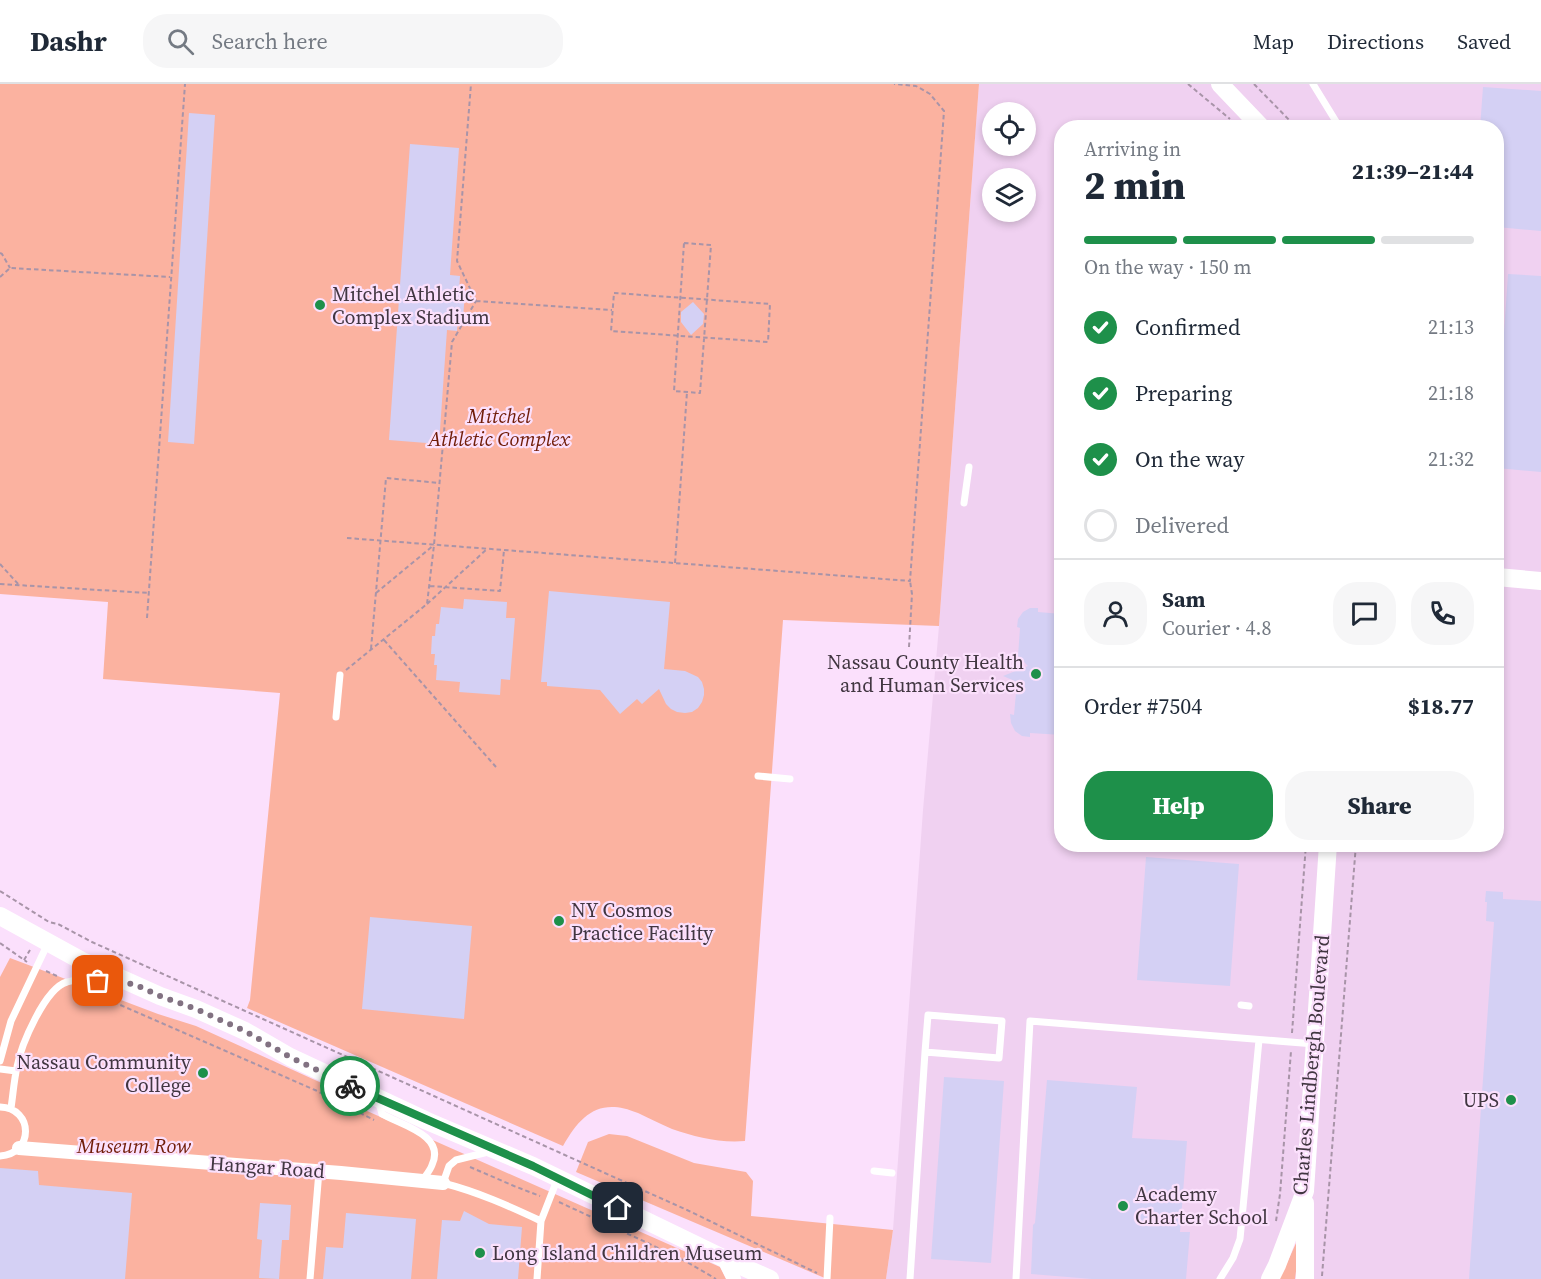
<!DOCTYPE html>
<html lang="en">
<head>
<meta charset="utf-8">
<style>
  body { margin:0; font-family:"Source Serif 4",serif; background:#f6f6f7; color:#1f2937; height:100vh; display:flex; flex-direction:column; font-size:22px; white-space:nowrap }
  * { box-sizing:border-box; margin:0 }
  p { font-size:20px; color:#747a83 }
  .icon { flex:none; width:33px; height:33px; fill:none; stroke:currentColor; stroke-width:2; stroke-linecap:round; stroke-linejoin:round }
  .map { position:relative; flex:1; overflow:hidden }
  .drawer { position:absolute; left:1054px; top:36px; width:450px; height:732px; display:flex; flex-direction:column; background:#fff; border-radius:24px; box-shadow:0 3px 9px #0003 }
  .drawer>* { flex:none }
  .fabs { position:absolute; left:982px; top:18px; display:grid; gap:12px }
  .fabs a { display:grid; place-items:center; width:54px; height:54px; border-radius:50%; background:#fff; box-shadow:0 3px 9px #0003; font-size:30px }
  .pin { position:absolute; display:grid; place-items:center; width:51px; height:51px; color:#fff; margin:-26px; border-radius:12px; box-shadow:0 3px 9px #0006 }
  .courier { position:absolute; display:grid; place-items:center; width:60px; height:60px; margin:-30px; border:4px solid #1e904a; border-radius:50%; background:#fff; color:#222; box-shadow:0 2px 8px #0007 }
  .overview em { font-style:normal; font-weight:800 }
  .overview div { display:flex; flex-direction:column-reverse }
  .overview { display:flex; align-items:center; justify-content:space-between; height:102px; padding:0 30px }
  h1 { font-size:39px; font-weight:800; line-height:45px }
  .bar { display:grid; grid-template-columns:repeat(4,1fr); gap:9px 6px; align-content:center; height:72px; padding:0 30px }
  .bar i { height:8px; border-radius:4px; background:#e0e1e3 }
  .bar .active { background:#1e904a }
  .bar p { grid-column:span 4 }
  .line { display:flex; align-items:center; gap:15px; padding:0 30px; border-top:2px solid #e0e1e3 }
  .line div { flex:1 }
  .round { display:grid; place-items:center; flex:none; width:63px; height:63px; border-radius:24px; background:#f6f6f7 }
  ol { padding:0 30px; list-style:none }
  li { display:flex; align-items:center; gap:18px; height:66px }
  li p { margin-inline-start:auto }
  li .icon { padding:6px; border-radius:50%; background:#1e904a; color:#fff; stroke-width:4 }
  li:last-child { color:#747a83 }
  li i { width:33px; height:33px; border:3px solid #e0e1e3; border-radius:50% }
  .cta { display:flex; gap:12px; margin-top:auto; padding:12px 30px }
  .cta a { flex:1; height:69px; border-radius:24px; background:#1e904a; color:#fff; font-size:24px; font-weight:800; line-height:69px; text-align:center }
  .cta a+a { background:#f6f6f7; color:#1f2937 }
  header { display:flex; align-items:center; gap:36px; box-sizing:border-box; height:84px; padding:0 30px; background:#fff; border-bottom:2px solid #e0e1e3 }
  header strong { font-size:28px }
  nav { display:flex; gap:33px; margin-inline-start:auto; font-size:21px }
  .search { width:420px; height:54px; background:#f6f6f7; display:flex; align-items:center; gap:15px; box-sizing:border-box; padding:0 21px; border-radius:24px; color:#747a83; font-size:22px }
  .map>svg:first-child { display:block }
  .built { fill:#f0d1f1; fill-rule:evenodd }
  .green { fill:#fbb2a0 }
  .building { fill:#d4d0f4 }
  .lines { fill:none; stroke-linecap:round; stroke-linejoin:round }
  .path { stroke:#a894a8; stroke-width:2; stroke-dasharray:4.5 3; stroke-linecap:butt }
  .service { stroke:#fff; stroke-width:7 }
  .minor { stroke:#fff; stroke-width:14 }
  .tertiary { stroke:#fff; stroke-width:18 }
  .done { stroke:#827282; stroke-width:6; stroke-dasharray:0 10.8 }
  .route { stroke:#1e904a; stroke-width:8 }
  .poi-dot { fill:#1e904a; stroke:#fbe0fc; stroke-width:2 }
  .labels { text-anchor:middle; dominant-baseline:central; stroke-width:4.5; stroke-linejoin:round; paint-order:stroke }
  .poi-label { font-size:20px; fill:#413641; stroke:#fbe0fc; text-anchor:start }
  .park-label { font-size:20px; font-style:italic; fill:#701c07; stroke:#fbe0fc }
  .street-label { font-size:20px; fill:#413641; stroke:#fbe0fc }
</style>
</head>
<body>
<header>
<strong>Dashr</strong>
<div class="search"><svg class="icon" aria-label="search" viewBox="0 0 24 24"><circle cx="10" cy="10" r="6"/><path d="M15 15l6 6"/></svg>Search here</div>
<nav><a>Map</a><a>Directions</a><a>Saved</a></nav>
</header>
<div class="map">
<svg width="1541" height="1195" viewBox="0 0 1541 1195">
  <rect width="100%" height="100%" fill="#fbe0fc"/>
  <!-- built -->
  <path class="built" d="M979,0H1541V1195H1302L1306,1108L1271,1195H886L893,1146L923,726L939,542ZM993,28H1026V62H993ZM1062,44H1497V760H1062ZM993,94H1026V128H993Z"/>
  <!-- green -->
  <path class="green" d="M0,0H979L939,542L783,536L745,1057C719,1059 695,1053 672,1045C660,1040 649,1034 638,1029C600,1013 581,1030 563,1062L247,924L250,916L280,609L103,595L108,518L0,510Z
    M10,874L158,930L196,942L337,1006L358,1023L720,1183L726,1195H0V893Z
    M609,1050L627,1052L694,1079L746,1088L753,1097L751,1132L893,1146L886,1195H827L576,1088L588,1058Z
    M1301,1148L1295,1195H1277L1287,1179Z"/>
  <!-- building -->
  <path class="building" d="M1483,3L1541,7V147L1497,143V44H1480Z
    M189,29L215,31L194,360L168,358Z
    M410,60L459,64L450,191L460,192L459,207L465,208L463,234L458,233L457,247L447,246L439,360L389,356Z
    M1508,190L1541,192V388L1497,384L1503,286H1497V263H1503Z
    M693,218L704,230L703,240L691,251L681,238V228Z
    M549,507L670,518L664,585L685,587L698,593L702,598L704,605V611L702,618L698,624L692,628L685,629L677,628L671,625L666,620L659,605L642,620L637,615L620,630L600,606L547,602V598H541Z
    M464,515L507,518L506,534H515L510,596L501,595L500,611L459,608L460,598L436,596L437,581H434L435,570H431L432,552H435L436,540H439L441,523L463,525Z
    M1030,524H1038V528L1062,530V651L1030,649V653L1022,652L1015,647L1011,639L1010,630L1014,631L1017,598L1003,592L1028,582L1018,572L1020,544L1017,543L1018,535L1023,528Z
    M1146,773L1239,780L1230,902L1137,896Z
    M1486,807L1503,808V815L1541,817V1195H1469L1494,838L1486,837L1487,818H1485Z
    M370,833L472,842L464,935L362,925Z
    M944,993L1004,997L991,1179L931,1175Z
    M1047,996L1137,1003L1132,1054L1187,1057L1180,1148H1190L1186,1195H1092L1031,1190L1033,1141L1035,1139Z
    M0,1084L38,1087L39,1101L132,1109L125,1195H0Z
    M260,1119L291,1121L289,1156H282L279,1195L259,1194L262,1156L257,1155Z
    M464,1127L489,1140L522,1143L518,1195H437L442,1136L460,1137Z
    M346,1129L416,1135L411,1195H323L326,1163L343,1164Z"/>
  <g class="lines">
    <!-- path -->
    <path class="path" d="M1188,0L1230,35
      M1254,0L1297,44
      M684,159L711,161L700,309L674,307Z
      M0,169L2,170L10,184
      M0,193L10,184L170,193
      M614,209L770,220L768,258L611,247Z
      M476,217L612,226
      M347,454L910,497L944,27L930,10L916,2L894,0
      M675,479L687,308
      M0,480L19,501
      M0,500L149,509
      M430,502L500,507L504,466
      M376,509L434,461
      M427,520L487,465
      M147,534L185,0
      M384,556L496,683
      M909,563L912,510L910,497
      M371,565L386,394L440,399
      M346,586L427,520L434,461L452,258L476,217L457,177L471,0
      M0,807L49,838L58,840L92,858L687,1126L817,1189
      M0,859L27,878
      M24,876L30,866
      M46,887L57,892
      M86,906L315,1006L374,1036
      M1292,949L1306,760
      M470,1083L514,1102L540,1112
      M559,1118L652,1161L687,1178L716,1195
      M1276,1137L1280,1110L1291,967
      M1322,1192L1356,760"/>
    <!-- service -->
    <path class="service" d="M1313,0L1340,44
      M964,419L969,383
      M336,633L340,591
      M758,692L790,695
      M1241,921L1249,922
      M0,977L11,937L48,859
      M0,985L16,987
      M378,1016L382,1030C401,1041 446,1051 432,1081C430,1087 425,1092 422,1097
      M0,1023C34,1024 34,1070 0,1072
      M11,1024C13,1011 14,996 17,983C21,961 45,904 67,898C82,893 98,897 113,898
      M488,1068L456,1076L449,1082L443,1099C478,1108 509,1122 541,1137
      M874,1087L892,1089
      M310,1195L319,1087
      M537,1195L541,1137L557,1096
      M827,1195L830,1134
      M910,1195L925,968L928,931L1002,937L999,974L925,968
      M1016,1195L1030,937L1315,960
      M1220,1195L1233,1174L1240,1155L1259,956"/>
    <!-- minor -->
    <path class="minor" d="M19,1064L341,1089L443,1099
      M724,1175L734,1195"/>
    <!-- tertiary -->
    <path class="tertiary" d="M1220,0L1262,44
      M1497,493L1541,497
      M0,832L82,877L160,912L196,925L245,947L290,973L427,1037L533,1082L721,1173L770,1195
      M1305,1119V1195
      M1270,1195L1277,1181L1305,1107L1328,760"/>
  </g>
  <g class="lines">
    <!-- done -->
    <path class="done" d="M98,897L134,900L160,912L196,925L245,947L290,973L350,1002"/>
    <!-- route -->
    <path class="route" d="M350,1002L533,1082L618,1124"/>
  </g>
  <!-- markers -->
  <g class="poi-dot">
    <circle cx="320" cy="221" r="6"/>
    <circle cx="1036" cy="590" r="6"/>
    <circle cx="559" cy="837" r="6"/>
    <circle cx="203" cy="989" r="6"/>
    <circle cx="1511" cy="1016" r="6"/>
    <circle cx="1123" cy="1122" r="6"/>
    <circle cx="480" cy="1169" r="6"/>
  </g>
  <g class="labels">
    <!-- poi labels -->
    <g class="poi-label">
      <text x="332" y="210">Mitchel Athletic<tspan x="332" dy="23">Complex Stadium</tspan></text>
      <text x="1024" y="578" text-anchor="end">Nassau County Health<tspan x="1024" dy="23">and Human Services</tspan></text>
      <text x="571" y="826">NY Cosmos<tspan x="571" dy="23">Practice Facility</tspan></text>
      <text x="191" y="978" text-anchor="end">Nassau Community<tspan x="191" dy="23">College</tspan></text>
      <text x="1499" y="1016" text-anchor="end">UPS</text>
      <text x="1135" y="1110">Academy<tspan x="1135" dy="23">Charter School</tspan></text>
      <text x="492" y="1169">Long Island Children Museum</text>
    </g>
    <!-- park labels -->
    <g class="park-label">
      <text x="499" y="332">Mitchel<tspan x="499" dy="23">Athletic Complex</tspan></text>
      <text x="134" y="1062">Museum Row</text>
    </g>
    <!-- street labels -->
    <g class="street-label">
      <text transform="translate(1311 981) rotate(-85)">Charles Lindbergh Boulevard</text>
      <text transform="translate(267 1083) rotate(4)">Hangar Road</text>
    </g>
  </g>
</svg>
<div class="fabs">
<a><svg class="icon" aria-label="locate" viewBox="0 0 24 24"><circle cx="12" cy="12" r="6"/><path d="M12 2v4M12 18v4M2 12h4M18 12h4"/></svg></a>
<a><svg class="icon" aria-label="layers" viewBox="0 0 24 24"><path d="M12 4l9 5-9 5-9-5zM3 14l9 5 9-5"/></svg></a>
</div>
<div class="pin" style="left:98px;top:897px;background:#ea580c"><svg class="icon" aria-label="bag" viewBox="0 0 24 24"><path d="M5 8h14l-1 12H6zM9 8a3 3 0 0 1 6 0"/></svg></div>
<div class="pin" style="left:618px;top:1124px;background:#1f2937"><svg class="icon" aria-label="home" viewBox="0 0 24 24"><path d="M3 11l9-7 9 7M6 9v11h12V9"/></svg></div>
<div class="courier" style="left:350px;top:1002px"><svg class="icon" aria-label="bike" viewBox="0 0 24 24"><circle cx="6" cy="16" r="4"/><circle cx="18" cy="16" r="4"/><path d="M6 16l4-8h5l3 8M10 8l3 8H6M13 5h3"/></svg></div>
<section class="drawer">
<div class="overview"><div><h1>2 min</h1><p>Arriving in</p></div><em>21:39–21:44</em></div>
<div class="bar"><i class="active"></i><i class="active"></i><i class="active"></i><i></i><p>On the way · 150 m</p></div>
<ol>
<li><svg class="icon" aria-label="check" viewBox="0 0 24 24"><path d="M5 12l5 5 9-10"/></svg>Confirmed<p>21:13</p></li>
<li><svg class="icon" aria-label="check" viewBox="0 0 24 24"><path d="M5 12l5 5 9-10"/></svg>Preparing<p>21:18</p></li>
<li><svg class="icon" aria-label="check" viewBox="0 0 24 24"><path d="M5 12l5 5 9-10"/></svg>On the way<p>21:32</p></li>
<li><i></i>Delivered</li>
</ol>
<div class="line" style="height:108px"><a class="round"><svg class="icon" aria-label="person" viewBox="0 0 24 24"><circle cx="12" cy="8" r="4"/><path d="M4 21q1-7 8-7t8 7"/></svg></a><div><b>Sam</b><p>Courier · 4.8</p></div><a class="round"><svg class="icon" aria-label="chat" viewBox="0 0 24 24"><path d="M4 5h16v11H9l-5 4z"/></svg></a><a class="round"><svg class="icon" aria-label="phone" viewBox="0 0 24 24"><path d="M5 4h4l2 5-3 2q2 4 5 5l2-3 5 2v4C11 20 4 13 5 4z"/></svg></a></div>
<div class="line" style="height:78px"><div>Order #7504</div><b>$18.77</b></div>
<div class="cta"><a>Help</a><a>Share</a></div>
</section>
</div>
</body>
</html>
